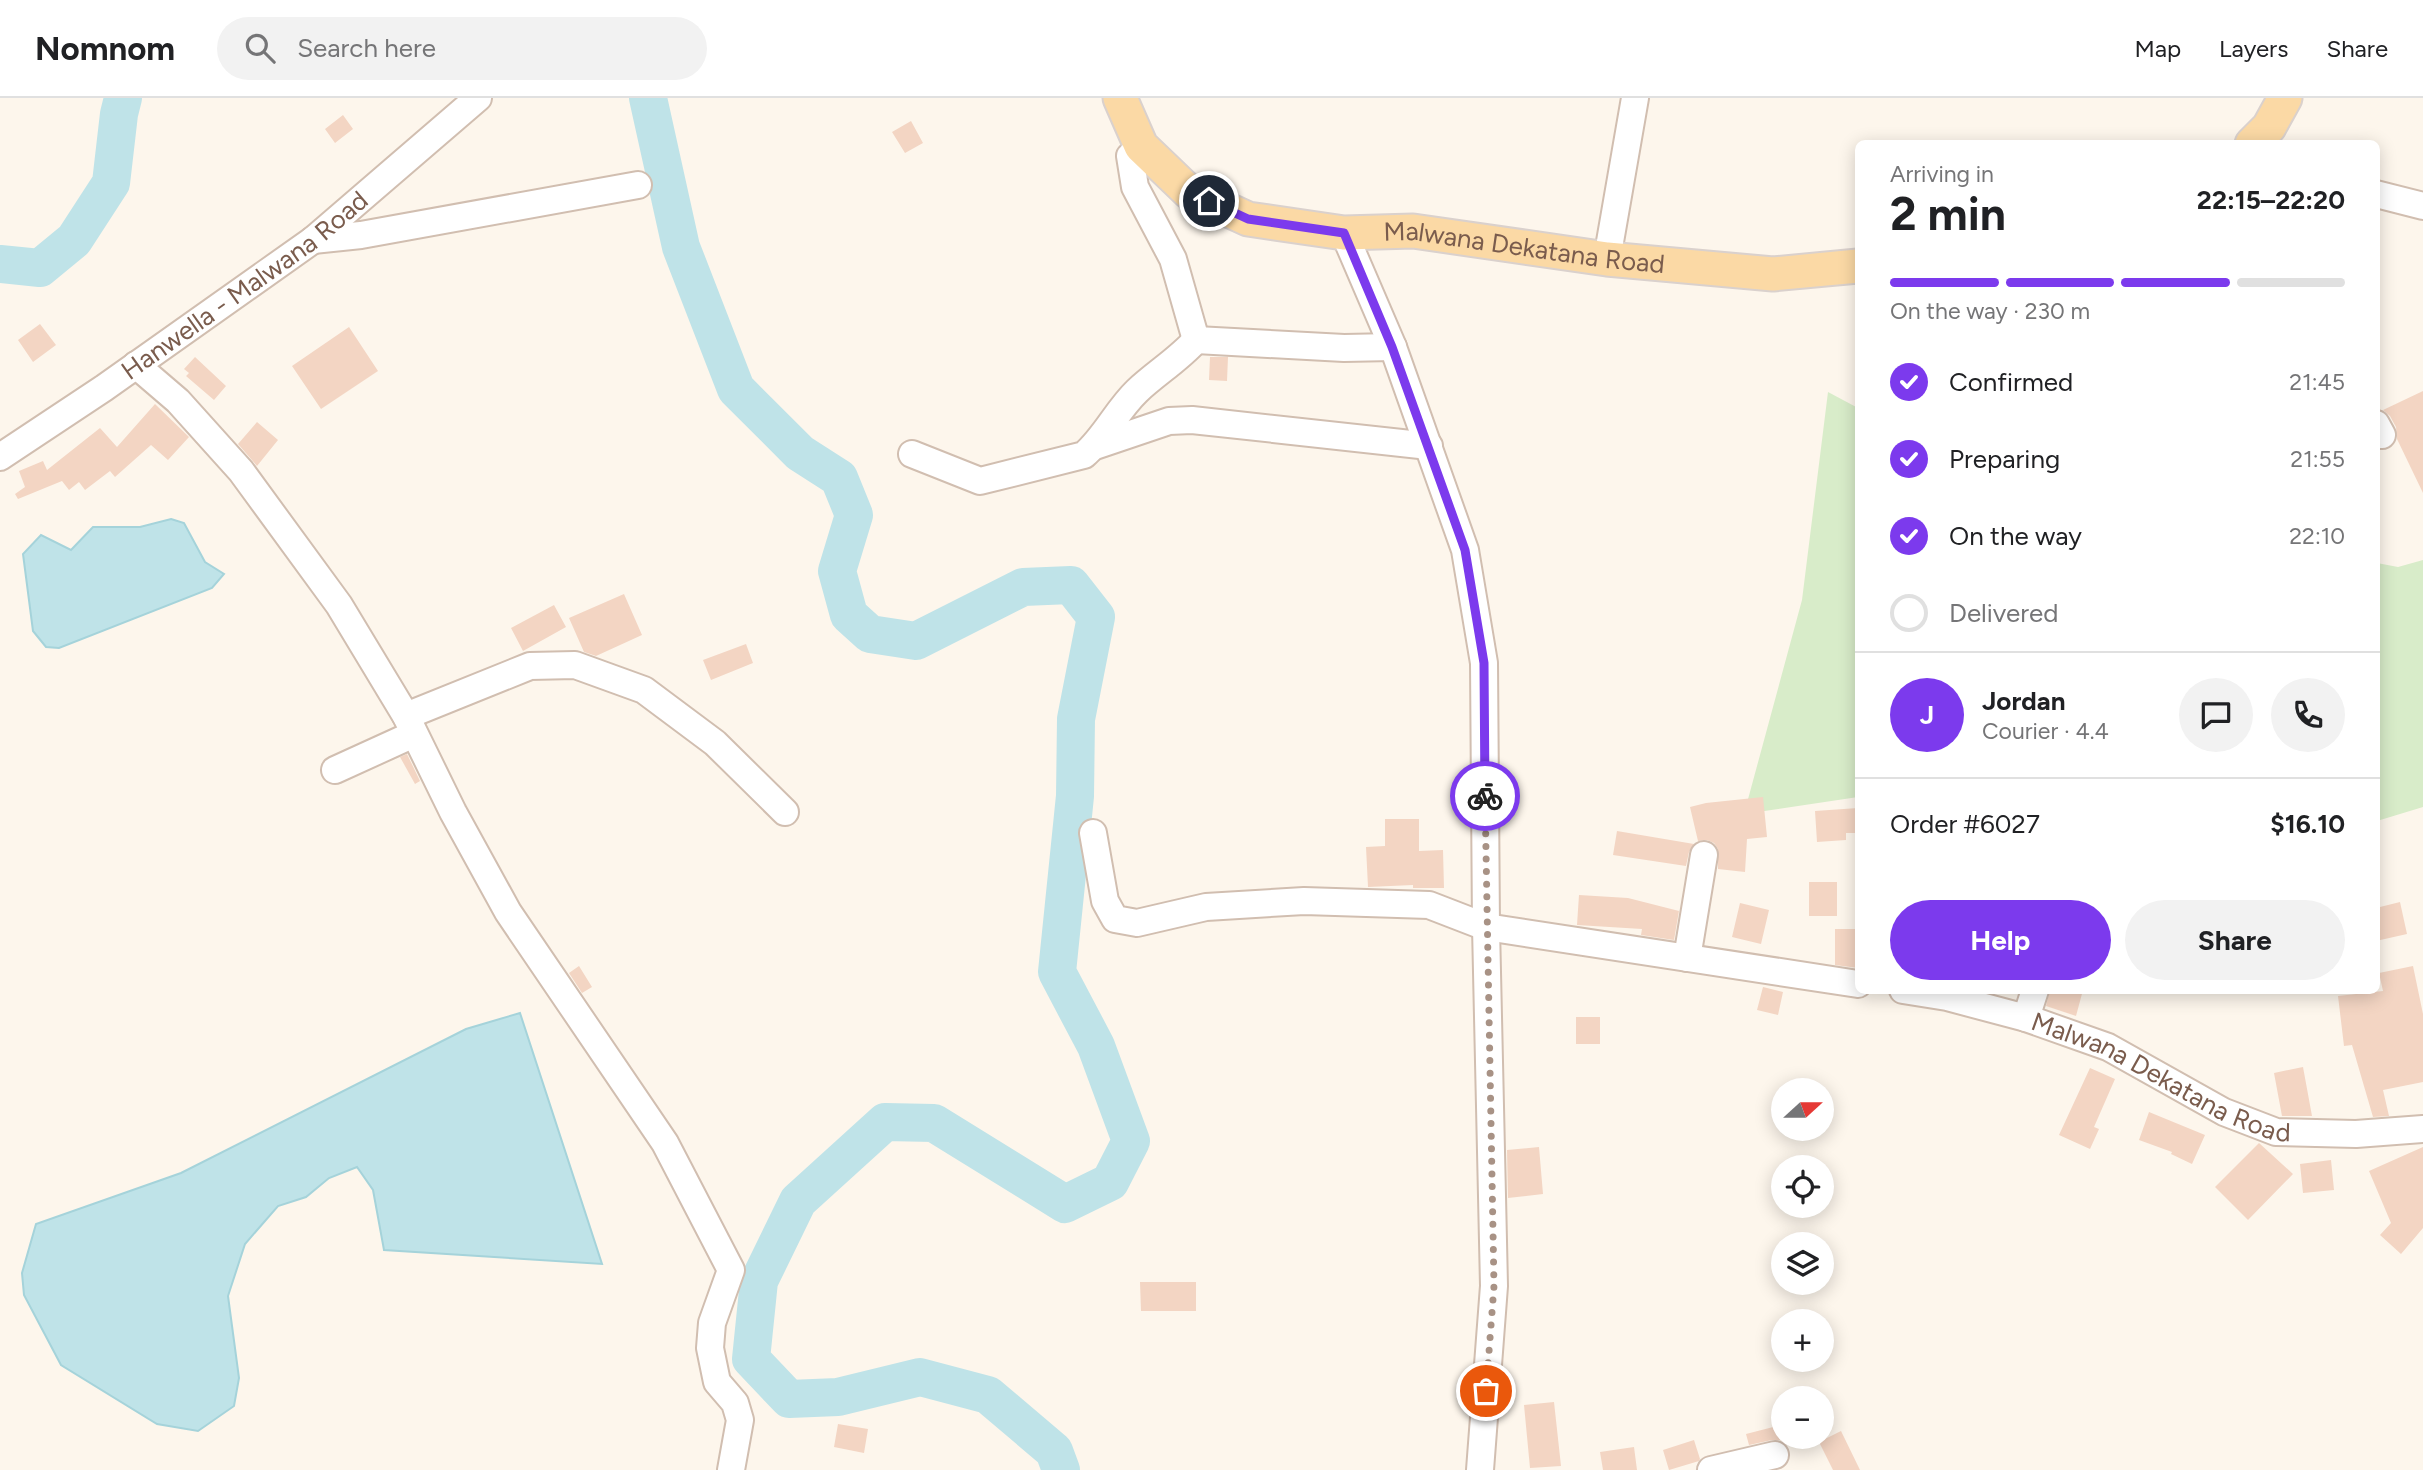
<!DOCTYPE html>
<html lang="en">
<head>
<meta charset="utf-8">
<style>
  body { margin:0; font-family:Figtree,sans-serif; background:#f2f2f2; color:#202124; height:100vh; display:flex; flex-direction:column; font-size:26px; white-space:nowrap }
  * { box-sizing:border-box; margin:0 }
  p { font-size:23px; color:#757577 }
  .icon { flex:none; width:38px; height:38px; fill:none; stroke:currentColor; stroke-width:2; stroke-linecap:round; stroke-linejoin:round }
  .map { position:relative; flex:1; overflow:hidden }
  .drawer { position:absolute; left:1855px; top:42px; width:525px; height:854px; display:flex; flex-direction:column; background:#fff; border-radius:10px; box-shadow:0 4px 18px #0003 }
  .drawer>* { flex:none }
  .needle { width:46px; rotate:69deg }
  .fabs { position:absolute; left:1771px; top:980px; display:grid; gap:14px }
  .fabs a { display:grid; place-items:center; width:63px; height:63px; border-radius:50%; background:#fff; box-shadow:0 4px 18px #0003; font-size:35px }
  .pin { position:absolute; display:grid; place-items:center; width:60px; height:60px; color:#fff; margin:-30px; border:4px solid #fff; border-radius:50%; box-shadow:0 2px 7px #0007 }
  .courier { position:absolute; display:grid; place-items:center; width:70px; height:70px; margin:-35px; border:5px solid #7c3aed; border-radius:50%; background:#fff; color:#222; box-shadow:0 2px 9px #0007 }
  .head em { font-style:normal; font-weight:700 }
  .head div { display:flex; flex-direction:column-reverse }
  .head { display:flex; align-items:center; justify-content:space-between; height:119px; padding:0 35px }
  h1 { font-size:46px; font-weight:700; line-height:52px }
  .bar { display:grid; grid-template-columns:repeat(4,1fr); gap:10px 7px; align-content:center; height:84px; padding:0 35px }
  .bar i { height:9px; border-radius:5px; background:#e0e0e0 }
  .bar .current { background:#7c3aed }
  .bar p { grid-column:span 4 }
  .line { display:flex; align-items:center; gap:18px; padding:0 35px; border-top:2px solid #e0e0e0 }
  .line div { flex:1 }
  .round { display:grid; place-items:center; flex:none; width:74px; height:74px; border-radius:37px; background:#f2f2f2 }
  ol { padding:0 35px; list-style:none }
  li { display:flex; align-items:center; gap:21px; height:77px }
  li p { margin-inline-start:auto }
  li .icon { padding:7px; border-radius:50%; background:#7c3aed; color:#fff; stroke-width:4 }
  li:last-child { color:#757577 }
  li i { width:38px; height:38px; border:4px solid #e0e0e0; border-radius:50% }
  .action { display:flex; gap:14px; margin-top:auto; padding:14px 35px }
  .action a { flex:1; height:80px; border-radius:42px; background:#7c3aed; color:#fff; font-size:28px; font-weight:700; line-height:80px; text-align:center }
  .action a+a { background:#f2f2f2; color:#202124 }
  header { display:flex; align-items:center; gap:42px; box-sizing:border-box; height:98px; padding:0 35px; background:#fff; border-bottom:2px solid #e0e0e0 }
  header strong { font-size:33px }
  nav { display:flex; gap:38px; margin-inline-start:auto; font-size:24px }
  .search { width:490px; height:63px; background:#f2f2f2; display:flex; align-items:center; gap:18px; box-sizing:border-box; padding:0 24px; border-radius:38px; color:#757577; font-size:26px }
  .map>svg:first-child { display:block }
  .green { fill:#d8ecc9 }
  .water { fill:#bfe3e8; stroke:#a5d3da; stroke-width:2 }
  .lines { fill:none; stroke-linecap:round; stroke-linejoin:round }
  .river { stroke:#bfe3e8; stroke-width:38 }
  .building { fill:#f3d5c3 }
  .minor-casing { stroke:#d1beb0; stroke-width:30 }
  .major-casing { stroke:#dad1cd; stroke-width:37 }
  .minor { stroke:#fff; stroke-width:26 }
  .major { stroke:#fbd9a5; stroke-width:33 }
  .done { stroke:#a89285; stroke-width:7; stroke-dasharray:0 12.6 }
  .route { stroke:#7c3aed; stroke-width:9 }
  .labels { text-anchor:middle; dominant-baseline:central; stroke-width:7; stroke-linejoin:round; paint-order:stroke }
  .street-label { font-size:26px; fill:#7a5c4d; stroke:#fffaf3 }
</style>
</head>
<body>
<header>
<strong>Nomnom</strong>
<div class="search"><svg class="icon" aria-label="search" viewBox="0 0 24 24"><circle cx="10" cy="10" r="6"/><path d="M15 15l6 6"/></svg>Search here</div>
<nav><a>Map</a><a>Layers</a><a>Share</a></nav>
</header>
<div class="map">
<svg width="2423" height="1372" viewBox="0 0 2423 1372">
  <rect width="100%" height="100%" fill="#fdf6ec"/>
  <!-- green -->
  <path class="green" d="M1828,294L1858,310V699L1744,716L1802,502Z
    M2423,462V709L2377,723V465L2398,469Z"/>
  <!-- water -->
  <path class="water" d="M171,421L184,425L205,464L224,476L212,490L59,550L46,549L33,533L23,456L41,437L71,452L93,429H140Z
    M520,915L602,1166L384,1152L373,1092L357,1069L329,1080L306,1099L278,1108L245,1146L228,1198L239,1280L234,1308L198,1333L157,1326L61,1267L24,1197L22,1175L36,1126L181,1075L466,931Z"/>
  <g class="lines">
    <!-- river -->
    <path class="river" d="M648,0L681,149L736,291L800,355L839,380L854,417L837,473L849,517L870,536L916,543L1023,489L1071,487L1096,519L1076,621L1075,698L1057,874L1096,948L1131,1043L1110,1084L1065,1106L934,1025L885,1024L798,1103L759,1183L751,1261L789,1301L838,1299L920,1279L988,1297L1054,1353L1061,1372
      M0,166L40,170L74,142L111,85L119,16L123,0"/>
  </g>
  <!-- building -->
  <path class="building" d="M343,17L353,31L335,45L325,31Z
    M911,23L923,45L905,55L892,34Z
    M40,226L56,247L33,264L18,242Z
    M349,229L378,273L321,311L292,268Z
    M195,259L226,288L214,302L186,278L189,275L184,271Z
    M1210,259H1228L1227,283L1209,282Z
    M2423,293V395L2397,341L2396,329L2390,318L2383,312Z
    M155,306L189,339L168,362L151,347L115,379L110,373L85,392L79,384L69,392L62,383L18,401L15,396L25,389L19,373L43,363L47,372L100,330L117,349Z
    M257,324L278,342L257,368L238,346Z
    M624,496L642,537L596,558L584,554L569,520Z
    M554,507L566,529L523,553L511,530Z
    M746,546L753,565L711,582L703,562Z
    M407,656L420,683L415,686L400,659Z
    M1763,699L1767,739L1747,741L1745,774L1718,771V751L1714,745L1707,742L1698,743L1690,709L1706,705Z
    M1858,710V735H1846V742L1817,744L1815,713Z
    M1385,721H1419V753L1443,752L1444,790H1413V787L1368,789L1366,749L1385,748Z
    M1617,733L1694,746L1689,754L1686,768L1613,757Z
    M1809,784H1837V818H1809Z
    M1579,797L1628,800L1679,813L1674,842L1641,837L1642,831L1577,827Z
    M2400,804L2407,836L2376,843V810Z
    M1740,805L1769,812L1761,846L1732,839Z
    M1835,831H1858V870L1835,867Z
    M579,868L592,889L582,895L569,875Z
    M2413,868L2423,916V984L2383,992L2389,1018L2373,1019L2352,947L2344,948L2338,898L2383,893L2379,875Z
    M1763,889L1783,894L1778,917L1757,912Z
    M2050,892H2083L2076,918L2046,908Z
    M1576,919H1600V946H1576Z
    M2303,969L2312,1018H2282L2274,975Z
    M2090,970L2115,981L2094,1029L2099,1031L2090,1051L2059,1037Z
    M2149,1014L2205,1037L2192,1066L2171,1056L2172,1054L2139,1042Z
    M2259,1045L2293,1076L2248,1122L2215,1089Z
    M1539,1049L1543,1096L1508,1100L1507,1052Z
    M2423,1049V1130L2401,1156L2380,1137L2391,1125L2369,1073Z
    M2331,1062L2334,1092L2303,1095L2300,1066Z
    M1140,1184H1196V1213H1141Z
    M1554,1304L1561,1368L1530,1370L1524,1307Z
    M838,1326L868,1331L864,1355L834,1349Z
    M1781,1327L1787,1347L1780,1342H1772L1749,1347L1746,1336Z
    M1841,1333L1860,1372H1833L1819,1344Z
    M1694,1342L1700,1361L1699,1363L1669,1372L1663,1352Z
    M1634,1349L1637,1372H1603L1600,1354Z"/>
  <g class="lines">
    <!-- minor casing -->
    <g class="minor-casing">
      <g id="minor">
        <path d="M1141,48L1130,58L1135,89L1173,161L1196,242"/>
        <path d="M2376,96L2423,108"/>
        <path d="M1344,135L1393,249L1465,452L1484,565L1486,829L1494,1188L1480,1372"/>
        <path d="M313,142L361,137L638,87"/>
        <path d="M1607,161L1635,0"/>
        <path d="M1196,242L1344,250L1393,249"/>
        <path d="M136,267L178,303L241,373L339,507L406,618L453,714L508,814L665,1045L731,1172L712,1225L710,1250L717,1284L735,1305L740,1322L731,1372"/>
        <path d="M2376,326L2382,337"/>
        <path d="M1095,348L1169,323L1192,322L1429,348"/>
        <path d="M912,356L980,383L1084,357C1105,339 1117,312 1137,293C1156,275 1178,262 1196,242"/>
        <path id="s1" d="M0,359L104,290L313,142L478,0"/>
        <path d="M406,618L530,568L575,567L644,592L715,645L785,714"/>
        <path d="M335,672L414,636"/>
        <path d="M1093,735L1105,803L1115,821L1137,825L1206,809L1304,803L1429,807L1486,829L1858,886"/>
        <path d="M1687,860L1704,757"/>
        <path id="s2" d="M1903,892L1947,899L2026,920L2108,949L2224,1014L2276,1034L2356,1036L2423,1031"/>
        <path d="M2026,920L2035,892"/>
        <path d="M1711,1372L1775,1357"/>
      </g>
    </g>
    <!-- major casing -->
    <g class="major-casing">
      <g id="major">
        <path id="s3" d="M1120,0L1141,48L1189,94L1248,121L1344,135L1413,133L1607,161L1773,176L1858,168"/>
        <path d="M2252,46L2269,29L2285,0"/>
      </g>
    </g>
    <!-- minor -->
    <use href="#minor" class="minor"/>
    <!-- major -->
    <use href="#major" class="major"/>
  </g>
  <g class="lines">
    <!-- done -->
    <path class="done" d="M1485,698L1494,1188L1486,1293"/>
    <!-- route -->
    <path class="route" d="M1209,103L1248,121L1344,135L1392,249L1465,452L1484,565L1485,698"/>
  </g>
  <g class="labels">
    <!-- street labels -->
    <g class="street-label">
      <text stroke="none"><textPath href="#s3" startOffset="462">Malwana Dekatana Road</textPath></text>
      <text stroke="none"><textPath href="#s1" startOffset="299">Hanwella - Malwana Road</textPath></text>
      <text stroke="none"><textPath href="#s2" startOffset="275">Malwana Dekatana Road</textPath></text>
    </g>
  </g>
</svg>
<div class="fabs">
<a><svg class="needle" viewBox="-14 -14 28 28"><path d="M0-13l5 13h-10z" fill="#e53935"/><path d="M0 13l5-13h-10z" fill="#757577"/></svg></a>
<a><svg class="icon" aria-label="locate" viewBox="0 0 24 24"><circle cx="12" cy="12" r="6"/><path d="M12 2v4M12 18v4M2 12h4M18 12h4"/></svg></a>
<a><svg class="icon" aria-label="layers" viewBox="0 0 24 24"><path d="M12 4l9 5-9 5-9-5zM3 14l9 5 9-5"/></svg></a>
<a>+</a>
<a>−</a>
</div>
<div class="pin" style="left:1486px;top:1293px;background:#ea580c"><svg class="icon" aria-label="bag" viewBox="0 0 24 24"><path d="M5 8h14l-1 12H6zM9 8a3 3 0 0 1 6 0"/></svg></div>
<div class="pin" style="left:1209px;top:103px;background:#1f2937"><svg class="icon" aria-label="home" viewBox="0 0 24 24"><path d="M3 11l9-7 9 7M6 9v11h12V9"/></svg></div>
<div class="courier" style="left:1485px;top:698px"><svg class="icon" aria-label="bike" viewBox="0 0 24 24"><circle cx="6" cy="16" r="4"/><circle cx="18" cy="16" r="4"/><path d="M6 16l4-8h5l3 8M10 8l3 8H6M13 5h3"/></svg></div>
<section class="drawer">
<div class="head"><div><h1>2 min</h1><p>Arriving in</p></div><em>22:15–22:20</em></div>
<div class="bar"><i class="current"></i><i class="current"></i><i class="current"></i><i></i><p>On the way · 230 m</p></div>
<ol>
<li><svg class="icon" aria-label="check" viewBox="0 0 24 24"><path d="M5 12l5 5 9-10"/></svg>Confirmed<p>21:45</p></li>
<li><svg class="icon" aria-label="check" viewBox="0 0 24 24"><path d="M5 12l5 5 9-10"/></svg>Preparing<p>21:55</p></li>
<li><svg class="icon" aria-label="check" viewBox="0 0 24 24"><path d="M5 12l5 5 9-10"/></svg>On the way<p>22:10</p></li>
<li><i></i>Delivered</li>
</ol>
<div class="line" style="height:126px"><b class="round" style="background:#7c3aed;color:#fff">J</b><div><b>Jordan</b><p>Courier · 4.4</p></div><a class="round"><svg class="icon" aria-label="chat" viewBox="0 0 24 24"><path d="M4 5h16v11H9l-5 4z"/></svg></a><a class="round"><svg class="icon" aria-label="phone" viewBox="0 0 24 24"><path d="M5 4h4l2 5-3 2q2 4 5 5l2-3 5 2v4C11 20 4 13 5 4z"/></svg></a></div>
<div class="line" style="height:91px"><div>Order #6027</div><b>$16.10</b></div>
<div class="action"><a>Help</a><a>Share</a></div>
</section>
</div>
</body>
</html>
